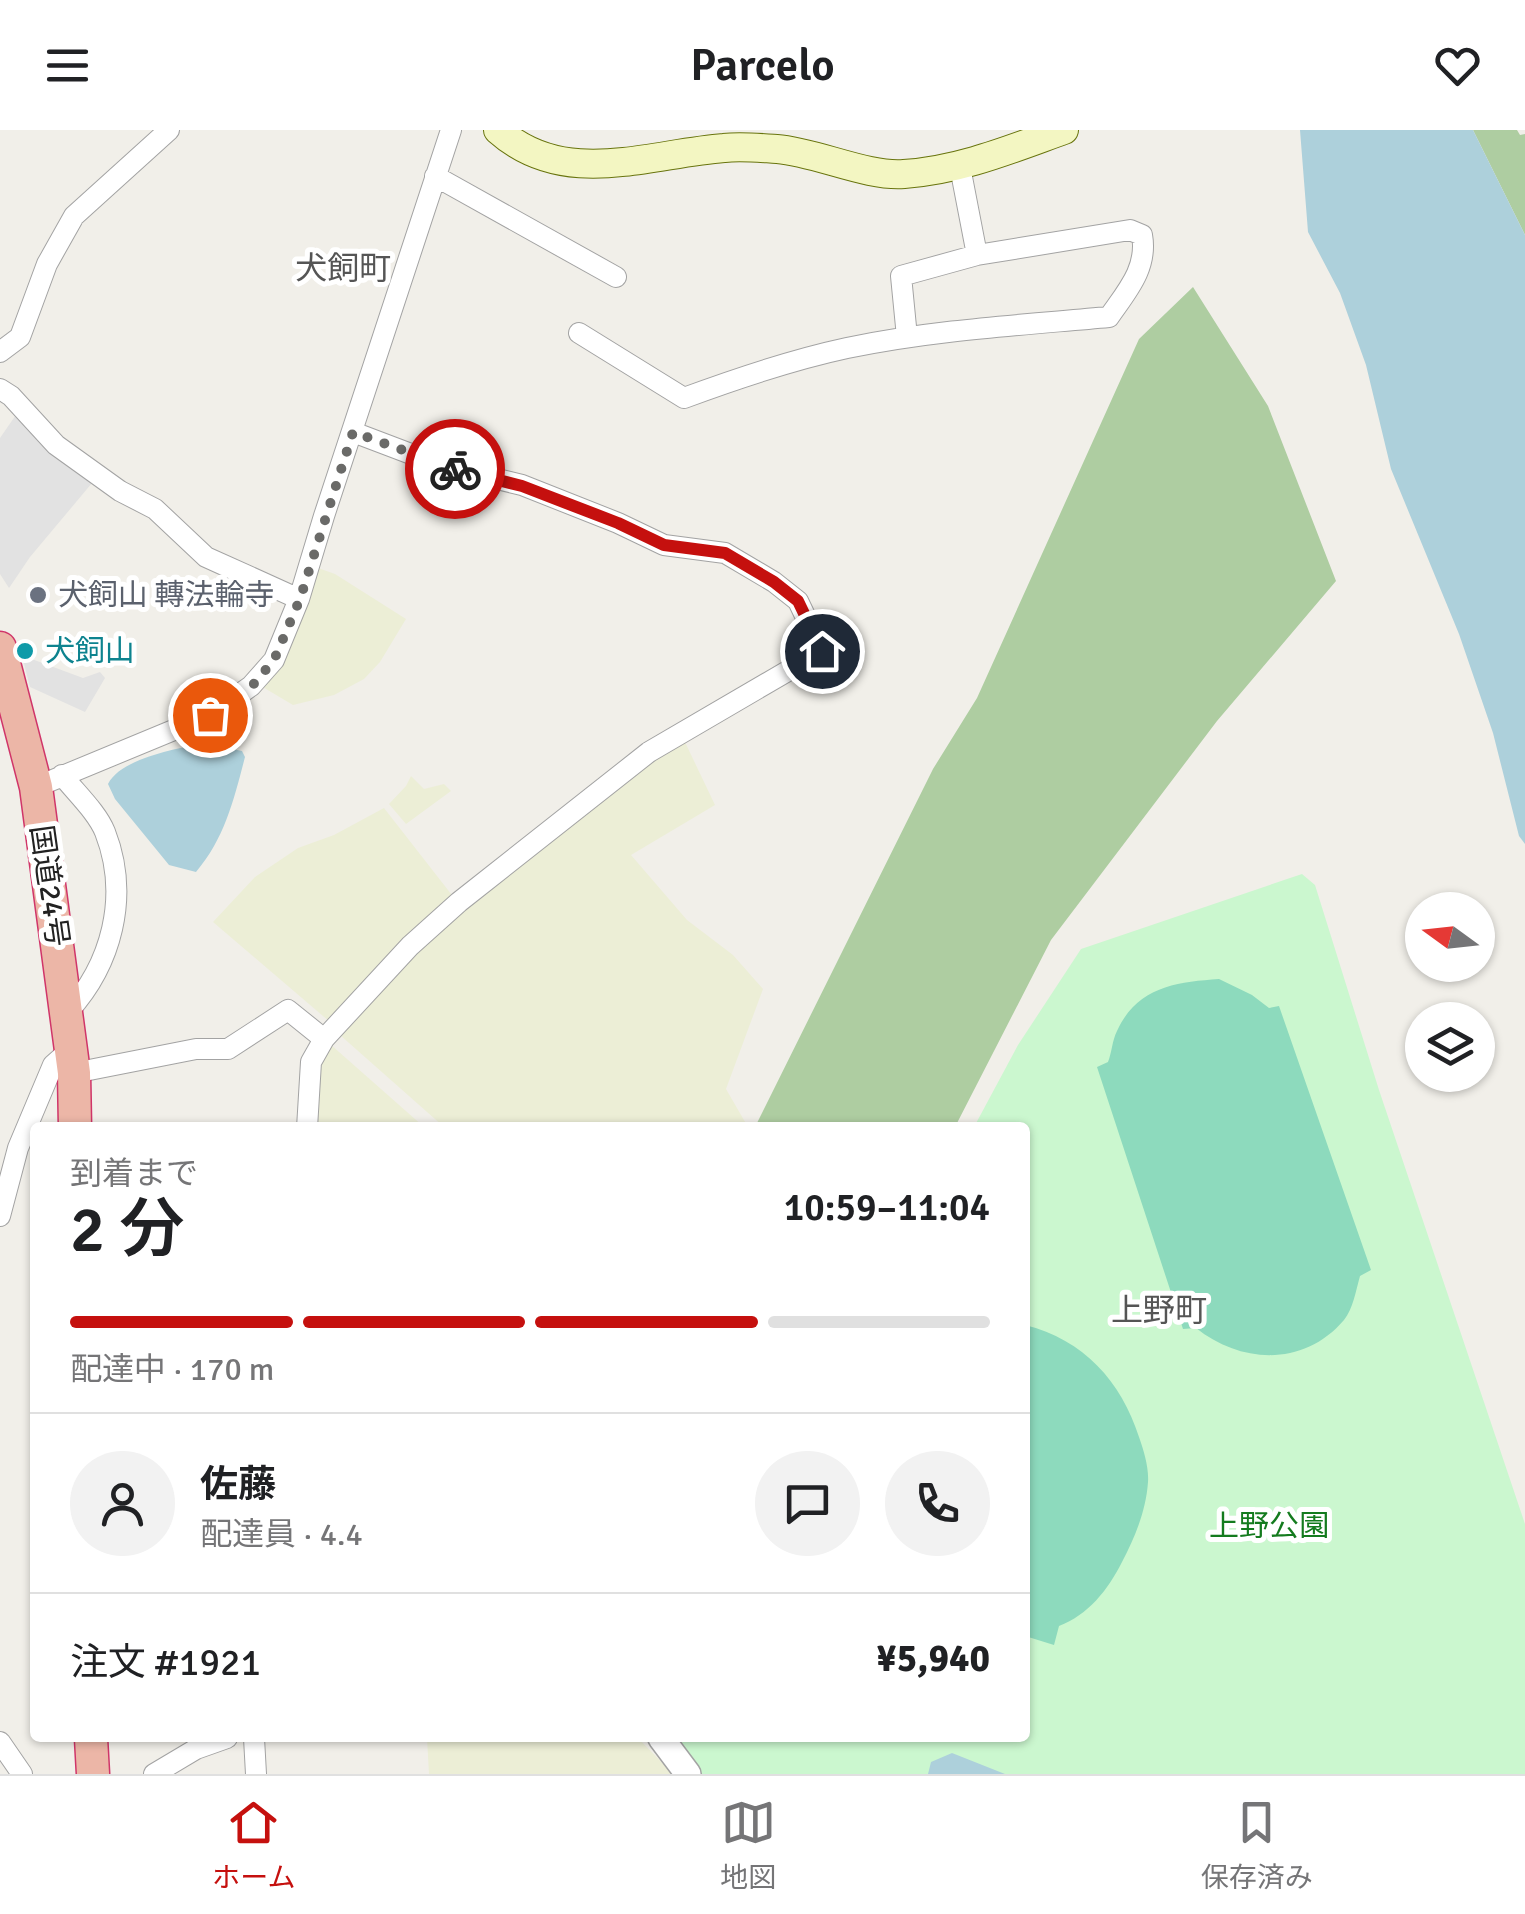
<!DOCTYPE html>
<html lang="ja">
<head>
<meta charset="utf-8">
<style>
  body { margin:0; font-family:Signika,"Noto Sans JP",sans-serif; background:#f2f2f2; color:#202124; height:100vh; display:flex; flex-direction:column; font-size:38px; white-space:nowrap }
  * { box-sizing:border-box; margin:0 }
  p { font-size:32px; color:#757577 }
  .icon { flex:none; width:55px; height:55px; fill:none; stroke:currentColor; stroke-width:2; stroke-linecap:round; stroke-linejoin:round }
  .map { position:relative; flex:1; overflow:hidden }
  .panel { position:absolute; left:30px; top:992px; width:1000px; height:620px; display:flex; flex-direction:column; background:#fff; border-radius:10px; box-shadow:0 2px 8px #0004 }
  .panel>* { flex:none }
  .needle { width:65px; rotate:285deg }
  .tools { position:absolute; left:1405px; top:762px; display:grid; gap:20px }
  .tools a { display:grid; place-items:center; width:90px; height:90px; border-radius:50%; background:#fff; box-shadow:0 2px 8px #0004; font-size:50px }
  .pin { position:absolute; display:grid; place-items:center; width:85px; height:85px; color:#fff; margin:-42px; border:5px solid #fff; border-radius:50%; box-shadow:0 2px 10px #0007 }
  .courier { position:absolute; display:grid; place-items:center; width:100px; height:100px; margin:-50px; border:8px solid #c5100e; border-radius:50%; background:#fff; color:#222; box-shadow:0 2px 12px #0007 }
  .headline em { font-style:normal; font-weight:600 }
  .headline div { display:flex; flex-direction:column-reverse }
  .headline { display:flex; align-items:center; justify-content:space-between; height:170px; padding:0 40px }
  h1 { font-size:65px; font-weight:600; line-height:75px }
  .bar { display:grid; grid-template-columns:repeat(4,1fr); gap:15px 10px; align-content:center; height:120px; padding:0 40px }
  .bar i { height:12px; border-radius:8px; background:#e0e0e0 }
  .bar .selected { background:#c5100e }
  .bar p { grid-column:span 4 }
  .line { display:flex; align-items:center; gap:25px; padding:0 40px; border-top:2px solid #e0e0e0 }
  .line div { flex:1 }
  .round { display:grid; place-items:center; flex:none; width:105px; height:105px; border-radius:52px; background:#f2f2f2 }
  header { display:flex; justify-content:space-between; align-items:center; height:130px; padding:0 40px; background:#fff; font-size:45px; font-weight:600 }
  .menu { display:flex; justify-content:space-around; align-items:center; height:140px; border-top:2px solid #e0e0e0; background:#fff; font-size:28px; color:#757577 }
  .menu a { display:grid; justify-items:center; gap:5px }
  .menu .selected { color:#c5100e }
  .map>svg:first-child { display:block }
  .farmland { fill:#eceed6 }
  .forest { fill:#aecda1 }
  .park { fill:#cbf7cf }
  .pitch { fill:#8ddabd }
  .parking { fill:#e2e2e2 }
  .water { fill:#add0db }
  .lines { fill:none; stroke-linecap:round; stroke-linejoin:round }
  .minor-casing { stroke:#a3a3a3; stroke-width:22 }
  .tertiary-casing { stroke:#a3a3a3; stroke-width:28 }
  .secondary-casing { stroke:#68740d; stroke-width:30 }
  .trunk-casing { stroke:#d03569; stroke-width:35 }
  .minor { stroke:#fff; stroke-width:20 }
  .tertiary { stroke:#fff; stroke-width:25 }
  .secondary { stroke:#f3f6c2; stroke-width:28 }
  .trunk { stroke:#ecb6a7; stroke-width:32 }
  .done { stroke:#6a6a68; stroke-width:10; stroke-dasharray:0 18 }
  .route { stroke:#c5100e; stroke-width:12 }
  .worship-dot { fill:#6b7280; stroke:#fff; stroke-width:4 }
  .culture-dot { fill:#0f9aa8; stroke:#fff; stroke-width:4 }
  .labels { text-anchor:middle; dominant-baseline:central; stroke-width:10; stroke-linejoin:round; paint-order:stroke }
  .worship-label { font-size:30px; fill:#5b616d; stroke:#fff; text-anchor:start }
  .culture-label { font-size:30px; fill:#0d838f; stroke:#fff; text-anchor:start }
  .street-label { font-size:30px; fill:#222; stroke:#fff }
  .park-label { font-size:30px; fill:#147b1e; stroke:#fff }
  .neighbourhood-label { font-size:32px; fill:#555; stroke:#fff }
</style>
</head>
<body>
<header><svg class="icon" aria-label="menu" viewBox="0 0 24 24"><path d="M4 6h16M4 12h16M4 18h16"/></svg>Parcelo<svg class="icon" aria-label="heart" viewBox="0 0 24 24"><path d="M12 20l-8-8c-3-5 5-10 8-4 3-6 11-1 8 4z"/></svg></header>
<div class="map">
<svg width="1525" height="1644" viewBox="0 0 1525 1644">
  <rect width="100%" height="100%" fill="#f1efe9"/>
  <!-- farmland -->
  <path class="farmland" d="M318,438L335,444L406,489L380,532L364,549L334,565L293,575L261,556Z
    M684,610L715,675L631,725L687,790L733,825L763,859L726,959L748,997H444L340,905L408,826L656,624Z
    M411,646L424,659L444,654L451,661L406,694L389,674L406,656Z
    M384,678L455,769L330,892L213,792L255,747L298,718L334,705Z
    M330,914L424,997L311,998L317,933Z
    M427,1608H638L673,1644H429Z"/>
  <!-- forest -->
  <path class="forest" d="M1473,0H1517L1520,5L1525,4V105Z
    M1193,157L1268,276L1336,451L1217,591L1051,810L955,997H755L933,639L977,568L1139,209Z"/>
  <!-- park -->
  <path class="park" d="M1302,744L1315,755L1379,960L1525,1394V1644H702L689,1629L678,1608H1025V998L974,997L1018,915L1081,819Z"/>
  <!-- pitch -->
  <path class="pitch" d="M1219,849L1252,865L1269,878L1279,876L1371,1140L1360,1146C1356,1160 1353,1179 1344,1190C1304,1237 1241,1234 1196,1198L1183,1199L1097,937L1108,932C1112,922 1112,911 1117,901C1137,857 1176,852 1219,849Z
    M1025,1195C1084,1210 1121,1251 1139,1307C1144,1321 1149,1338 1148,1352C1146,1381 1135,1407 1122,1432C1108,1460 1088,1485 1059,1496L1054,1515L1025,1506Z"/>
  <!-- parking -->
  <path class="parking" d="M18,282L92,353L30,427L9,458L0,444V308Z
    M29,528L83,548L100,542L105,548L85,582L30,557L23,530Z"/>
  <!-- water -->
  <path class="water" d="M1300,0H1473L1525,105V714L1519,706L1493,603L1459,504L1391,339L1366,235L1340,163L1308,102Z
    M203,613L242,621L245,627C234,669 225,708 196,742L169,735L115,669L108,654C121,628 177,619 203,613Z
    M952,1623L1005,1644H928L931,1632Z"/>
  <g class="lines">
    <!-- minor casing -->
    <g class="minor-casing">
      <path id="minor" d="M960,37L977,125
        M435,46L616,147
        M579,203L684,268C738,248 791,230 847,218C933,200 1022,195 1109,187C1127,161 1148,138 1142,105L1130,100L977,125L901,146L907,207
        M0,222L20,207L47,134L74,86L169,0
        M0,259L11,266L56,315L120,361L155,379L206,427L299,469
        M62,645C75,662 97,682 105,702C130,766 112,835 66,884
        M36,657L210,585L251,556L274,530L299,469L324,386L451,0
        M74,943L196,919H228L288,880L324,909
        M307,998L311,932L324,909L410,816L459,772L649,622L822,521L798,471L774,452L725,423L664,415L618,393L522,355L440,335L353,302
        M0,1086L18,1018L53,935L71,919
        M254,1608L256,1644
        M0,1612L22,1644
        M154,1644L196,1619L227,1608"/>
    </g>
    <!-- tertiary casing -->
    <g class="tertiary-casing">
      <path id="tertiary" d="M661,1608L688,1644"/>
    </g>
    <!-- secondary casing -->
    <g class="secondary-casing">
      <path id="secondary" d="M498,0C564,59 647,24 724,18C741,16 760,18 777,19C816,22 867,47 904,44C961,40 1011,19 1064,0"/>
    </g>
    <!-- trunk casing -->
    <g class="trunk-casing">
      <path id="trunk" d="M0,518L36,657L74,943L75,998
        M91,1608L93,1644"/>
    </g>
    <!-- minor -->
    <use href="#minor" class="minor"/>
    <!-- tertiary -->
    <use href="#tertiary" class="tertiary"/>
    <!-- secondary -->
    <use href="#secondary" class="secondary"/>
    <!-- trunk -->
    <use href="#trunk" class="trunk"/>
  </g>
  <g class="lines">
    <!-- done -->
    <path class="done" d="M210,585L252,556L274,530L300,469L353,302L455,339"/>
    <!-- route -->
    <path class="route" d="M455,339L522,356L618,393L664,415L725,423L774,452L798,471L822,521"/>
  </g>
  <!-- markers -->
  <circle class="worship-dot" cx="38" cy="465" r="10"/>
  <circle class="culture-dot" cx="25" cy="521" r="10"/>
  <g class="labels">
    <!-- worship labels -->
    <g class="worship-label">
      <text x="58" y="465">犬飼山 轉法輪寺</text>
    </g>
    <!-- culture labels -->
    <g class="culture-label">
      <text x="45" y="521">犬飼山</text>
    </g>
    <!-- street labels -->
    <g class="street-label">
      <text transform="translate(49 756) rotate(82)">国道24号</text>
    </g>
    <!-- park labels -->
    <g class="park-label">
      <text x="1269" y="1396">上野公園</text>
    </g>
    <!-- neighbourhood labels -->
    <g class="neighbourhood-label">
      <text x="343" y="138">犬飼町</text>
      <text x="1159" y="1180">上野町</text>
    </g>
  </g>
</svg>
<div class="tools">
<a><svg class="needle" viewBox="-14 -14 28 28"><path d="M0-13l5 13h-10z" fill="#e53935"/><path d="M0 13l5-13h-10z" fill="#757577"/></svg></a>
<a><svg class="icon" aria-label="layers" viewBox="0 0 24 24"><path d="M12 4l9 5-9 5-9-5zM3 14l9 5 9-5"/></svg></a>
</div>
<div class="pin" style="left:210px;top:585px;background:#ea580c"><svg class="icon" aria-label="bag" viewBox="0 0 24 24"><path d="M5 8h14l-1 12H6zM9 8a3 3 0 0 1 6 0"/></svg></div>
<div class="pin" style="left:822px;top:521px;background:#1f2937"><svg class="icon" aria-label="home" viewBox="0 0 24 24"><path d="M3 11l9-7 9 7M6 9v11h12V9"/></svg></div>
<div class="courier" style="left:455px;top:339px"><svg class="icon" aria-label="bike" viewBox="0 0 24 24"><circle cx="6" cy="16" r="4"/><circle cx="18" cy="16" r="4"/><path d="M6 16l4-8h5l3 8M10 8l3 8H6M13 5h3"/></svg></div>
<section class="panel">
<div class="headline"><div><h1>2 分</h1><p>到着まで</p></div><em>10:59–11:04</em></div>
<div class="bar"><i class="selected"></i><i class="selected"></i><i class="selected"></i><i></i><p>配達中 · 170 m</p></div>
<div class="line" style="height:180px"><a class="round"><svg class="icon" aria-label="person" viewBox="0 0 24 24"><circle cx="12" cy="8" r="4"/><path d="M4 21q1-7 8-7t8 7"/></svg></a><div><b>佐藤</b><p>配達員 · 4.4</p></div><a class="round"><svg class="icon" aria-label="chat" viewBox="0 0 24 24"><path d="M4 5h16v11H9l-5 4z"/></svg></a><a class="round"><svg class="icon" aria-label="phone" viewBox="0 0 24 24"><path d="M5 4h4l2 5-3 2q2 4 5 5l2-3 5 2v4C11 20 4 13 5 4z"/></svg></a></div>
<div class="line" style="height:130px"><div>注文 #1921</div><b>¥5,940</b></div>
</section>
</div>
<nav class="menu">
<a class="selected"><svg class="icon" aria-label="home" viewBox="0 0 24 24"><path d="M3 11l9-7 9 7M6 9v11h12V9"/></svg>ホーム</a>
<a><svg class="icon" aria-label="map" viewBox="0 0 24 24"><path d="M3 6l6-2 6 2 6-2v14l-6 2-6-2-6 2zM9 4v14M15 6v14"/></svg>地図</a>
<a><svg class="icon" aria-label="saved" viewBox="0 0 24 24"><path d="M7 4h10v16l-5-4-5 4z"/></svg>保存済み</a>
</nav>
</body>
</html>
